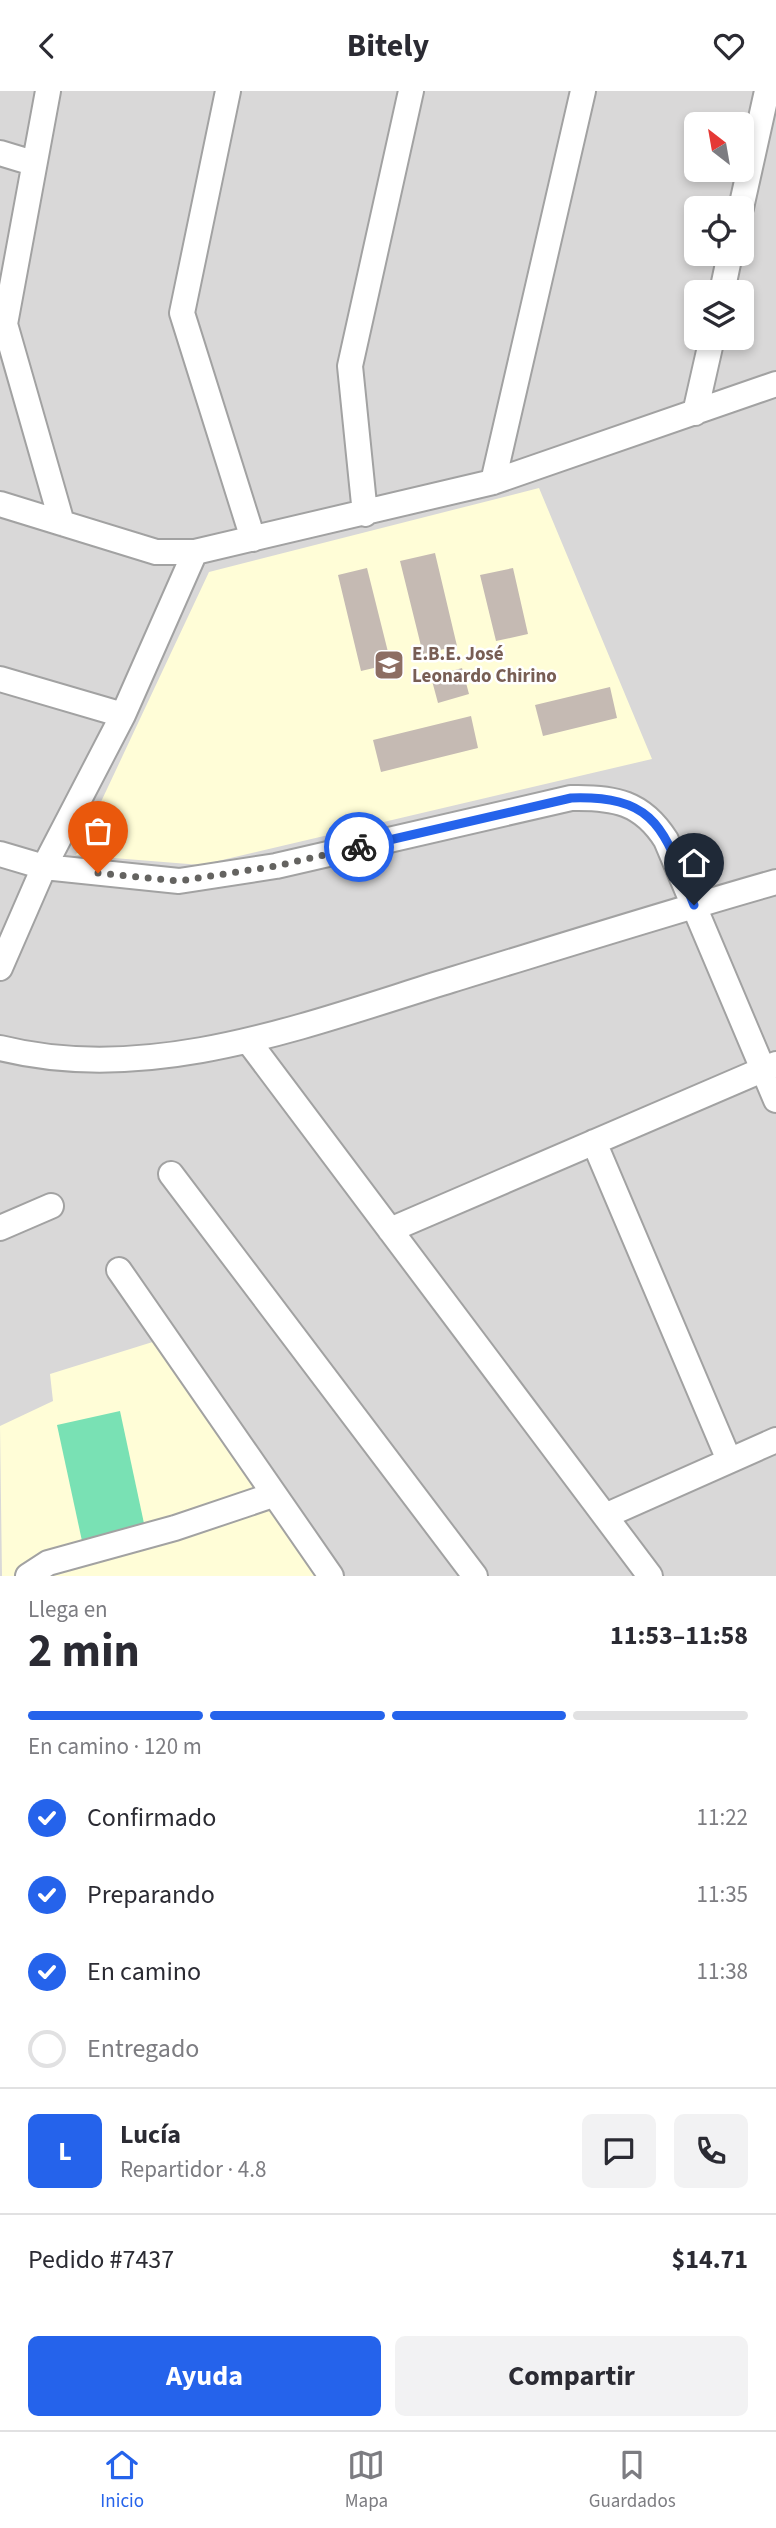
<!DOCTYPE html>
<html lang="es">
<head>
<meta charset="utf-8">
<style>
  body { margin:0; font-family:"Source Sans 3",sans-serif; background:#f2f2f3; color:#2b2b33; height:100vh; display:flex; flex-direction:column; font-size:26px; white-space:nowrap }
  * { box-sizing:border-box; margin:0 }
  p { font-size:23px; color:#7c7c81 }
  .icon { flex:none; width:38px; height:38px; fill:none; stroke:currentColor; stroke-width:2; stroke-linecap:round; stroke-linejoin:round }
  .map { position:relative; height:1485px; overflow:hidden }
  .details { display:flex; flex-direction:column; background:#fff; flex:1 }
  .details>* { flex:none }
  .needle { width:46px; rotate:329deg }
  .tools { position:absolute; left:684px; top:21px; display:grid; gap:14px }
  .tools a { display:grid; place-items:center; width:70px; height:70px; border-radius:10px; background:#fff; box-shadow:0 4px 10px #0003; font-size:35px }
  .pin { position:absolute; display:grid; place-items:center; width:60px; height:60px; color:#fff; margin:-72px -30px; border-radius:50% 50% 50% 0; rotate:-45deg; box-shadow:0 0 7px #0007 }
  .pin .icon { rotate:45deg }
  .courier { position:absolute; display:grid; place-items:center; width:70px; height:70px; margin:-35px; border:5px solid #2563eb; border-radius:50%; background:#fff; color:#222; box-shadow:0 2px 9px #0007 }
  .summary em { font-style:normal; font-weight:700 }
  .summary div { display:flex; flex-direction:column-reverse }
  .summary { display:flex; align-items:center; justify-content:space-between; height:119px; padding:0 28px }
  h1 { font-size:46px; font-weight:700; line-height:52px }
  .bar { display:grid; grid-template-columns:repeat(4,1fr); gap:10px 7px; align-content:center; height:84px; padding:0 28px }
  .bar i { height:9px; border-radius:5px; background:#e1e1e2 }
  .bar .active { background:#2563eb }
  .bar p { grid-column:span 4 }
  .line { display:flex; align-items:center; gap:18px; padding:0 28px; border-top:2px solid #e1e1e2 }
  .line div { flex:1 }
  .round { display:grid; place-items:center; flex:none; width:74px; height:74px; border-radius:10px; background:#f2f2f3 }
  ol { padding:0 28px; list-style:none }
  li { display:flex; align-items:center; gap:21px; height:77px }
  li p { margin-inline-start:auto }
  li .icon { padding:7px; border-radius:50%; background:#2563eb; color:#fff; stroke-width:4 }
  li:last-child { color:#7c7c81 }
  li i { width:38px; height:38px; border:4px solid #e1e1e2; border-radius:50% }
  .button { display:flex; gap:14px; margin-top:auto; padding:14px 28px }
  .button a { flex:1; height:80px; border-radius:10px; background:#2563eb; color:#fff; font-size:28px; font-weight:700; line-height:80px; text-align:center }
  .button a+a { background:#f2f2f3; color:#2b2b33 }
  header { display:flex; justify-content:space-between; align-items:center; height:91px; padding:0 28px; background:#fff; font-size:32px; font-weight:700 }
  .tabs { display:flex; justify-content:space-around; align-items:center; height:98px; border-top:2px solid #e1e1e2; background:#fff; font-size:19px; color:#7c7c81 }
  .tabs a { display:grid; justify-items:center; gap:4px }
  .tabs .active { color:#2563eb }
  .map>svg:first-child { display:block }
  .residential { fill:#d9d8d8; fill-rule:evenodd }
  .education { fill:#fffdd7 }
  .pitch { fill:#79e1b4 }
  .building { fill:#c5bab3 }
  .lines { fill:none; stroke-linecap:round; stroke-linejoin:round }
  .street-casing { stroke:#a2a2a2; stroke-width:28 }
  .street { stroke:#fff; stroke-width:24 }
  .done { stroke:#646360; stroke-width:7; stroke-dasharray:0 12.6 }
  .route { stroke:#2563eb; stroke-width:9 }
  .labels { text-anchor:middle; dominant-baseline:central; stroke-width:5; stroke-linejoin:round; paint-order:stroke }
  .education-label { font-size:19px; font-weight:bold; fill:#785e54; stroke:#fff; text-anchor:start }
</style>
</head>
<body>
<header><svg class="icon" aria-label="back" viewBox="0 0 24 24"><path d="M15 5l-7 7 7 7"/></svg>Bitely<svg class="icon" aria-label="heart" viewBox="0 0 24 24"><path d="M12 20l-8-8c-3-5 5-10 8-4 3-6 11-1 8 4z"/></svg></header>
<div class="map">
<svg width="776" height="1485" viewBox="0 0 776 1485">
  <rect width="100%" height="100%" fill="#ede8e0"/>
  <!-- residential -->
  <path class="residential" d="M0,0H776V1485H0ZM696,33H742V79H696ZM696,117H742V163H696ZM696,201H742V247H696Z"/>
  <!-- education -->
  <path class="education" d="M539,397L652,668L201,774L76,764L209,481Z
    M159,1249L329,1485H2L0,1335L53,1310L50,1283Z"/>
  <!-- pitch -->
  <path class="pitch" d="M120,1320L145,1437L82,1450L57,1334Z"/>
  <!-- building -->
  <path class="building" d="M435,462L457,555L423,563L400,470Z
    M367,477L391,573L361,580L338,484Z
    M513,477L528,543L496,550L480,484Z
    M462,577L469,603L438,612L431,586Z
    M610,596L617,627L543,645L535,614Z
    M471,625L478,657L381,681L373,649Z"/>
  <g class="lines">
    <!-- street casing -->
    <g class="street-casing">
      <path id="street" d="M48,0L5,233L62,432
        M228,0L182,222L253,448
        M0,62L33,72
        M741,117L767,0
        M722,201L730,163
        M695,322L712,247
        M493,391L583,0
        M0,413L156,461H195L493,391L776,293
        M365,423L350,275L411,0
        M0,588L123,624
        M0,763L44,776L179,790L276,775L571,707C614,706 642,711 666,749L776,1009
        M0,877L44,776L123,624L195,461
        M249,951L650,1485
        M0,957C151,995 308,933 451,889C559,856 667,822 776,791
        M594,1051L729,1369
        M171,1083L475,1485
        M0,1137L51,1115
        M390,1139L776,973
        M119,1179L331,1485
        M605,1425L776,1349
        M28,1485L48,1472L175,1437L273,1404"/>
    </g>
    <!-- street -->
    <use href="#street" class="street"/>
  </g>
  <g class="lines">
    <!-- done -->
    <path class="done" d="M98,782L179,790L276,775L359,756"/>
    <!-- route -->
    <path class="route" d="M359,756L571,707C661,704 664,743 694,814"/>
  </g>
  <!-- icons -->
  <defs>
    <g id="school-square" transform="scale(1.575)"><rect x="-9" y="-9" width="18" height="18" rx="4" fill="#8d6e63" stroke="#fff"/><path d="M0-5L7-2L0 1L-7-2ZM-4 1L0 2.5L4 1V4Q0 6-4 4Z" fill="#fff"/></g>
  </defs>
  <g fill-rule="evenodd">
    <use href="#school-square" x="389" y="574"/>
  </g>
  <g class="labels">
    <!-- education labels -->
    <g class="education-label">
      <text x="412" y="563">E.B.E. José<tspan x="412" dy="22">Leonardo Chirino</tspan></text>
    </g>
  </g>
</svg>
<div class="tools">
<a><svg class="needle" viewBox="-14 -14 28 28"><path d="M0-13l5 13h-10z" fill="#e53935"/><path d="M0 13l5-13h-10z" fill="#7c7c81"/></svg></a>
<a><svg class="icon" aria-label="locate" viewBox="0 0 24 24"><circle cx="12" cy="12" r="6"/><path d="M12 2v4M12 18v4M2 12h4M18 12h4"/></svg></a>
<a><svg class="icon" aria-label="layers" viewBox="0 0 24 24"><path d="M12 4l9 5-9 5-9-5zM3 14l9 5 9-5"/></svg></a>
</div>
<div class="pin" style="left:98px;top:782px;background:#ea580c"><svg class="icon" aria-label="bag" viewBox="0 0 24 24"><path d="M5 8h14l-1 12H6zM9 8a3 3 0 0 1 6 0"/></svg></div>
<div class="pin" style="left:694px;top:814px;background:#1f2937"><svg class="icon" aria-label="home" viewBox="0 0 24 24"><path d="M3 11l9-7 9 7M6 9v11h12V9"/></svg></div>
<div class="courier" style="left:359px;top:756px"><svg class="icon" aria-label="bike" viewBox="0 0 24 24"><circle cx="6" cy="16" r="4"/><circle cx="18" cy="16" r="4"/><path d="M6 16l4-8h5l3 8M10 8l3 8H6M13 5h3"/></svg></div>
</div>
<section class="details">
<div class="summary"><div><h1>2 min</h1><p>Llega en</p></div><em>11:53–11:58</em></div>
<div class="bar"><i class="active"></i><i class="active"></i><i class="active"></i><i></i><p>En camino · 120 m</p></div>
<ol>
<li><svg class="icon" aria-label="check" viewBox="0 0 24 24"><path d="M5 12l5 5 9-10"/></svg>Confirmado<p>11:22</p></li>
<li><svg class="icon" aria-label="check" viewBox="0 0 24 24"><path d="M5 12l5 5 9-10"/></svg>Preparando<p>11:35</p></li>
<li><svg class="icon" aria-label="check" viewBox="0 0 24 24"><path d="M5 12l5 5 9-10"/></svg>En camino<p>11:38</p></li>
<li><i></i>Entregado</li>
</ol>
<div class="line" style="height:126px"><b class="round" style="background:#2563eb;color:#fff">L</b><div><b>Lucía</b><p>Repartidor · 4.8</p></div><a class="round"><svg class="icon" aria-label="chat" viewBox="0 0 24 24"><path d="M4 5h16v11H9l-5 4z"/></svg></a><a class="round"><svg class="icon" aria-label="phone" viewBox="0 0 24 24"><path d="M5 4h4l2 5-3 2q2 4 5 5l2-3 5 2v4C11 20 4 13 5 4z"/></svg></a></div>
<div class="line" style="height:91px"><div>Pedido #7437</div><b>$14.71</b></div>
<div class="button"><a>Ayuda</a><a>Compartir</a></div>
</section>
<nav class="tabs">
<a class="active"><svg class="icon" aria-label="home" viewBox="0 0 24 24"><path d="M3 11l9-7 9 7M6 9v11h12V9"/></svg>Inicio</a>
<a><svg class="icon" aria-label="map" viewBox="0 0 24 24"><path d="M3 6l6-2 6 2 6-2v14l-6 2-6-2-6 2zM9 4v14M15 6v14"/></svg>Mapa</a>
<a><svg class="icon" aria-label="saved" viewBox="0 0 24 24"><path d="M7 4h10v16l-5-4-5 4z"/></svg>Guardados</a>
</nav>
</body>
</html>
